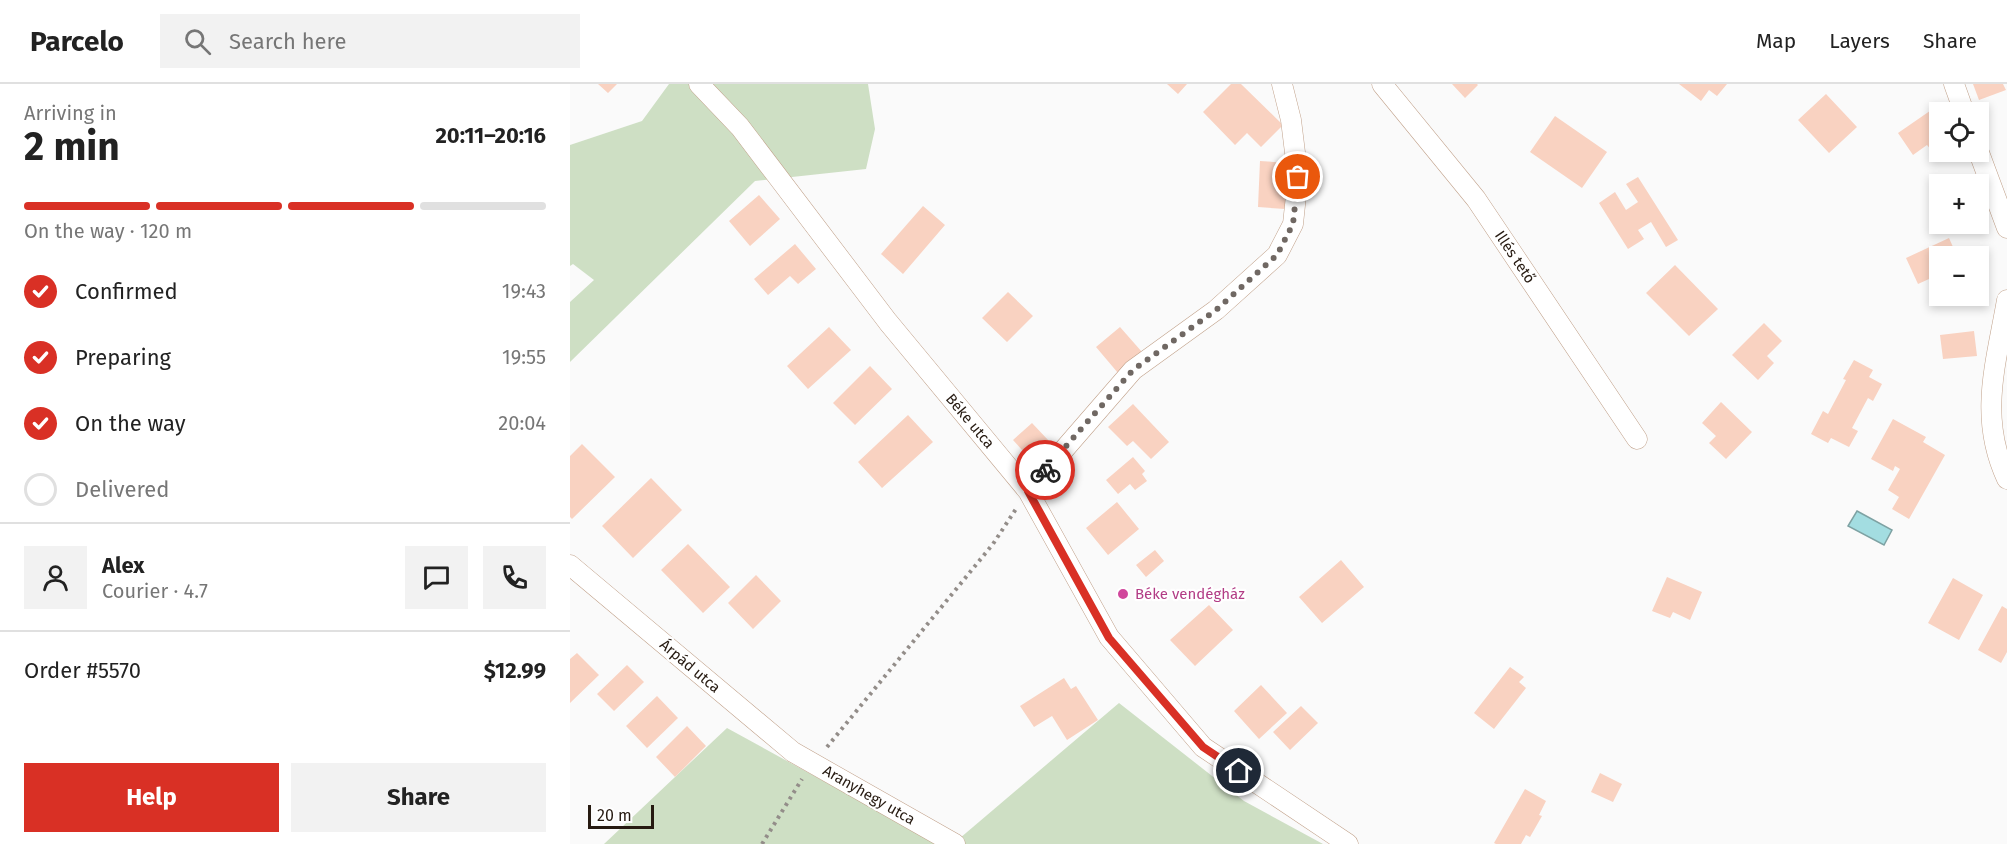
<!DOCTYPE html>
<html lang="en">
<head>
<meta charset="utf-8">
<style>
  body { margin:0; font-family:"Fira Sans",sans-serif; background:#f2f2f2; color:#222; height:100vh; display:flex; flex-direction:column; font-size:22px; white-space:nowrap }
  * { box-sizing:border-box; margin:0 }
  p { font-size:20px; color:#767676 }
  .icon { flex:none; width:33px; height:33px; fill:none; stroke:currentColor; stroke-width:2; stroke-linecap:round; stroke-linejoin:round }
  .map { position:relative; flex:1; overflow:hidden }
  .drawer { display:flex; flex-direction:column; background:#fff; width:570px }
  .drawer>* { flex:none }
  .buttons { position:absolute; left:1359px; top:18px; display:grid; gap:12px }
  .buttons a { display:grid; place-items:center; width:60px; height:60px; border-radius:0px; background:#fff; box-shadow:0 3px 9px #0003; font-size:30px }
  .scale { position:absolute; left:18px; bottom:15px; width:66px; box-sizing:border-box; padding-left:6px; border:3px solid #261a11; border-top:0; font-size:16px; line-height:21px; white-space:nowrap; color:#261a11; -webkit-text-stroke:4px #fff; paint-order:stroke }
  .pin { position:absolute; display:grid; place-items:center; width:51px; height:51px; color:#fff; margin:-26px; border:3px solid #fff; border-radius:50%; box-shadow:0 2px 6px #0007 }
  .courier { position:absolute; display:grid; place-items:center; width:60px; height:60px; margin:-30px; border:4px solid #d93025; border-radius:50%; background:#fff; color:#222; box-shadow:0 2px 8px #0007 }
  .head em { font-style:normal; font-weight:700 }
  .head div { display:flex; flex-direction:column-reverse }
  .head { display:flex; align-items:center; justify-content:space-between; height:102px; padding:0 24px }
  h1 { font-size:39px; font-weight:700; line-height:45px }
  .bar { display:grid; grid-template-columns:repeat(4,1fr); gap:9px 6px; align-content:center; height:72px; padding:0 24px }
  .bar i { height:8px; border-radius:4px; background:#e0e0e0 }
  .bar .on { background:#d93025 }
  .bar p { grid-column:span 4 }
  .line { display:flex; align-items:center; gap:15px; padding:0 24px; border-top:2px solid #e0e0e0 }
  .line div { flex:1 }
  .round { display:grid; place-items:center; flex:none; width:63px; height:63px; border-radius:0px; background:#f2f2f2 }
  ol { padding:0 24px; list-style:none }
  li { display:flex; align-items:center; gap:18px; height:66px }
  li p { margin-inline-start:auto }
  li .icon { padding:6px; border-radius:50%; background:#d93025; color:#fff; stroke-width:4 }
  li:last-child { color:#767676 }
  li i { width:33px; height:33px; border:3px solid #e0e0e0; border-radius:50% }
  .cta { display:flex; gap:12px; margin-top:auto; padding:12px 24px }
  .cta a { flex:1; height:69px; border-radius:0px; background:#d93025; color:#fff; font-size:24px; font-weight:700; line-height:69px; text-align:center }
  .cta a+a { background:#f2f2f2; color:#222 }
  header { display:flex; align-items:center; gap:36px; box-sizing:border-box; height:84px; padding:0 30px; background:#fff; border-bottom:2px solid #e0e0e0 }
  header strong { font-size:28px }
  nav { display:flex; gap:33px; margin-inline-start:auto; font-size:21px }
  .search { width:420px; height:54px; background:#f2f2f2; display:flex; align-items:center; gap:15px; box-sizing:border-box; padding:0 21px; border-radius:0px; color:#767676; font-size:22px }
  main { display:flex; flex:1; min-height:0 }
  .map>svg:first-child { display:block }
  .green { fill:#cedfc4 }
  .water { fill:#a3dde1; stroke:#7ea2a3; stroke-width:1.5 }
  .building { fill:#f9d2c1 }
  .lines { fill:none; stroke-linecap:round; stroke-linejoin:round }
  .street-casing { stroke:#c0a089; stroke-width:21 }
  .path { stroke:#938d89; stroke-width:4; stroke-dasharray:3 4.5; stroke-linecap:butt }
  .street { stroke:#fff; stroke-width:20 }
  .done { stroke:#706863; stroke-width:6; stroke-dasharray:0 10.8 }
  .route { stroke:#d93025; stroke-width:8 }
  .hotel-dot { fill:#d1479c; stroke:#fff; stroke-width:2 }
  .labels { text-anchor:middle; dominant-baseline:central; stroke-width:4.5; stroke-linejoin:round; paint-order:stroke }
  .street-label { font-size:15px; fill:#261a11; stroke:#fff }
  .hotel-label { font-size:15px; fill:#b23c85; stroke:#fff; text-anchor:start }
</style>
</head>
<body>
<header>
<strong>Parcelo</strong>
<div class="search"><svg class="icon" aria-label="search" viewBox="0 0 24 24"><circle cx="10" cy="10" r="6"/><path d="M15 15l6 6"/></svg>Search here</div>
<nav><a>Map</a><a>Layers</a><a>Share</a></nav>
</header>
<main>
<section class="drawer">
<div class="head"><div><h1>2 min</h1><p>Arriving in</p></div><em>20:11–20:16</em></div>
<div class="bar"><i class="on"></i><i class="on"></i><i class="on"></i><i></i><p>On the way · 120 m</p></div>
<ol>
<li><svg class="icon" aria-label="check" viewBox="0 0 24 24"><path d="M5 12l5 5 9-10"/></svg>Confirmed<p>19:43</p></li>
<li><svg class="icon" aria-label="check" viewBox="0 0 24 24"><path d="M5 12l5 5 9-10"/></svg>Preparing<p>19:55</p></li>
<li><svg class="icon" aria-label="check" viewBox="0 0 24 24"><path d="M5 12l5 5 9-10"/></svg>On the way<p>20:04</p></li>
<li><i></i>Delivered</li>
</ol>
<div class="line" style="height:108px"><a class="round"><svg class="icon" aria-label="person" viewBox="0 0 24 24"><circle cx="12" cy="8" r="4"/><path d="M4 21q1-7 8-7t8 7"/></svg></a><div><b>Alex</b><p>Courier · 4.7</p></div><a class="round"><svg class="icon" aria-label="chat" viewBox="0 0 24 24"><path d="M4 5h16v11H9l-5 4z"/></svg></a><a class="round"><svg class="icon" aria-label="phone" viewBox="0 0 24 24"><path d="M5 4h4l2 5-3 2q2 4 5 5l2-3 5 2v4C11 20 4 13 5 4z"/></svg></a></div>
<div class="line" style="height:78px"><div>Order #5570</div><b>$12.99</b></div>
<div class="cta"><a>Help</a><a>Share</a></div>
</section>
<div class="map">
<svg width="1437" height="760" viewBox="0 0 1437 760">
  <rect width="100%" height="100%" fill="#fafafa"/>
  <!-- green -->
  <path class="green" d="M99,0H298L305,45L296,85L185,97L0,278V218L24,196L3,180L0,182V61L72,37Z
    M549,619L674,717L753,760H383Z
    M157,644L368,760H34Z"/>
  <!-- water -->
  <path class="water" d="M1287,427L1322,446L1314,461L1278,442Z"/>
  <!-- building -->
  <path class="building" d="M28,0H47L38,9Z
    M597,0H617L608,10Z
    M661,0H671L713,41L691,63L677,49L665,61L633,28Z
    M882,0H907L908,1L895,14Z
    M1109,0H1157L1147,12L1139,6L1131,17Z
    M1403,0H1433L1436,6L1409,16Z
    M1256,10L1287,43L1259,69L1228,36Z
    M1370,20L1376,28H1370V62L1362,67L1357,61L1343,71L1328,49Z
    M985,32L1037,68L1012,104L960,68Z
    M690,77L718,79L715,125L688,123Z
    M1068,93L1108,156L1096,163L1081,138L1068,146L1074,155L1058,165L1029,119L1045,108L1056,126L1068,118L1056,100Z
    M189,111L210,135L180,162L159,137Z
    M353,122L375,141L333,190L311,170Z
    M1379,154L1387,172H1370V190L1348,200L1336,174Z
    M225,160L246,185L228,200L220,192L198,211L184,195Z
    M1105,181L1148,225L1119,252L1076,209Z
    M438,208L463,232L437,258L412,234Z
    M1194,239L1212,257L1197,272L1204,279L1188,296L1162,271Z
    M259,243L281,266L238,305L217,282Z
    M550,243L572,268L548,289L526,263Z
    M1404,247L1407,272L1373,275L1370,251Z
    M1284,276L1303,286L1299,293L1312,300L1303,317L1298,314L1282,344L1288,347L1279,363L1261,354L1258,359L1241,350L1253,327L1258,330L1276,296L1273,295Z
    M300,282L322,305L285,341L263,319Z
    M1151,318L1182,348L1156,375L1139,359L1146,352L1132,339Z
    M563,320L599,358L581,375L563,357L557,362L538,343Z
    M338,331L363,358L312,404L288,378Z
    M1323,335L1356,353L1353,358L1375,371L1339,435L1322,425L1329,413L1318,406L1330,385L1325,382L1323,387L1301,375Z
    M462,339L479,357L460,375L443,356Z
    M12,360L45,393L2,435L0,433V372Z
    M563,373L575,387L572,390L577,397L565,406L560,400L548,410L536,396Z
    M81,394L112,426L63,474L32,442Z
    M547,418L569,445L538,471L516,444Z
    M118,460L160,503L133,529L91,486Z
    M585,466L594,477L576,493L566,481Z
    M771,476L794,503L752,539L729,513Z
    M186,491L211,517L183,545L158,519Z
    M1097,493L1132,508L1120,536L1103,528L1100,534L1082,527Z
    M1383,494L1413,511L1389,556L1358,539Z
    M639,521L663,546L625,582L600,556Z
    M1432,522L1437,525V568L1431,579L1408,566Z
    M7,569L29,591L0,619V575Z
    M57,581L74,598L44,627L27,610Z
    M940,583L954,593L949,598L956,604L924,645L904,629Z
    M494,594L501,605L506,602L528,636L497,656L482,632L464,643L450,622Z
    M691,601L717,629L689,655L664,627Z
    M87,612L108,634L77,664L56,642Z
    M731,622L748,639L720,666L703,648Z
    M117,642L136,662L105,693L86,673Z
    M1030,689L1052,700L1043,718L1021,708Z
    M955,705L976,717L969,731L972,732L960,753L956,751L951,760H926L924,759Z"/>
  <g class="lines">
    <!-- street casing -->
    <g class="street-casing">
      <path id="street" d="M129,0L170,43L318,238L458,407L539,553L633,663L778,760
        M812,0L906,115L1067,355
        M1384,0L1394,28
        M1408,66L1437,144
        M1437,216C1426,280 1408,333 1437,395
        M458,407L563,286L646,226L707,171L723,140L728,93L721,36L712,0
        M0,481L223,668L385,760"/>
    </g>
    <!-- path -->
    <path class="path" d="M257,663L423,460L446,425
      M192,760L232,695"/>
    <!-- street -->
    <use href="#street" class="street"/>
  </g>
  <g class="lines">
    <!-- done -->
    <path class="done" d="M475,386L563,286L646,226L707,171L723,140L728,93"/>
    <!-- route -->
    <path class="route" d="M475,386L458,407L539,554L633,663L669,687"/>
  </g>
  <!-- markers -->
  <circle class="hotel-dot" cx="553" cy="510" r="6"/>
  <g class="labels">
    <!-- street labels -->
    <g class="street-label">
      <text transform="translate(945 173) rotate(56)">Illés tető</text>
      <text transform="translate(400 337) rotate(50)">Béke utca</text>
      <text transform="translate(120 582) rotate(40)">Árpád utca</text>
      <text transform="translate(299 711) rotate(30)">Aranyhegy utca</text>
    </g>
    <!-- hotel labels -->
    <g class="hotel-label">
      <text x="565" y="510">Béke vendégház</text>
    </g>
  </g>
</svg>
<div class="buttons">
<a><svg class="icon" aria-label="locate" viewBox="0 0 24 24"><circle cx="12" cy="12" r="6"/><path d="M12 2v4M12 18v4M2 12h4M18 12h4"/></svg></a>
<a>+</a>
<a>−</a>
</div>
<div class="scale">20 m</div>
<div class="pin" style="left:728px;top:93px;background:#ea580c"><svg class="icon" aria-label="bag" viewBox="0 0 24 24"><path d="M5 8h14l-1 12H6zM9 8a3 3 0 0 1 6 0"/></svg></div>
<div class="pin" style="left:669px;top:687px;background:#1f2937"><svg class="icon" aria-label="home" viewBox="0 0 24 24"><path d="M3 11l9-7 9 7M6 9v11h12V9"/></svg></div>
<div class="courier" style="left:475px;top:386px"><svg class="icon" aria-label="bike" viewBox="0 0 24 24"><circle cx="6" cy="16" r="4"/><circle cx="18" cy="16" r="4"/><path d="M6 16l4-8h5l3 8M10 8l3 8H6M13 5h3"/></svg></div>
</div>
</main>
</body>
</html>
